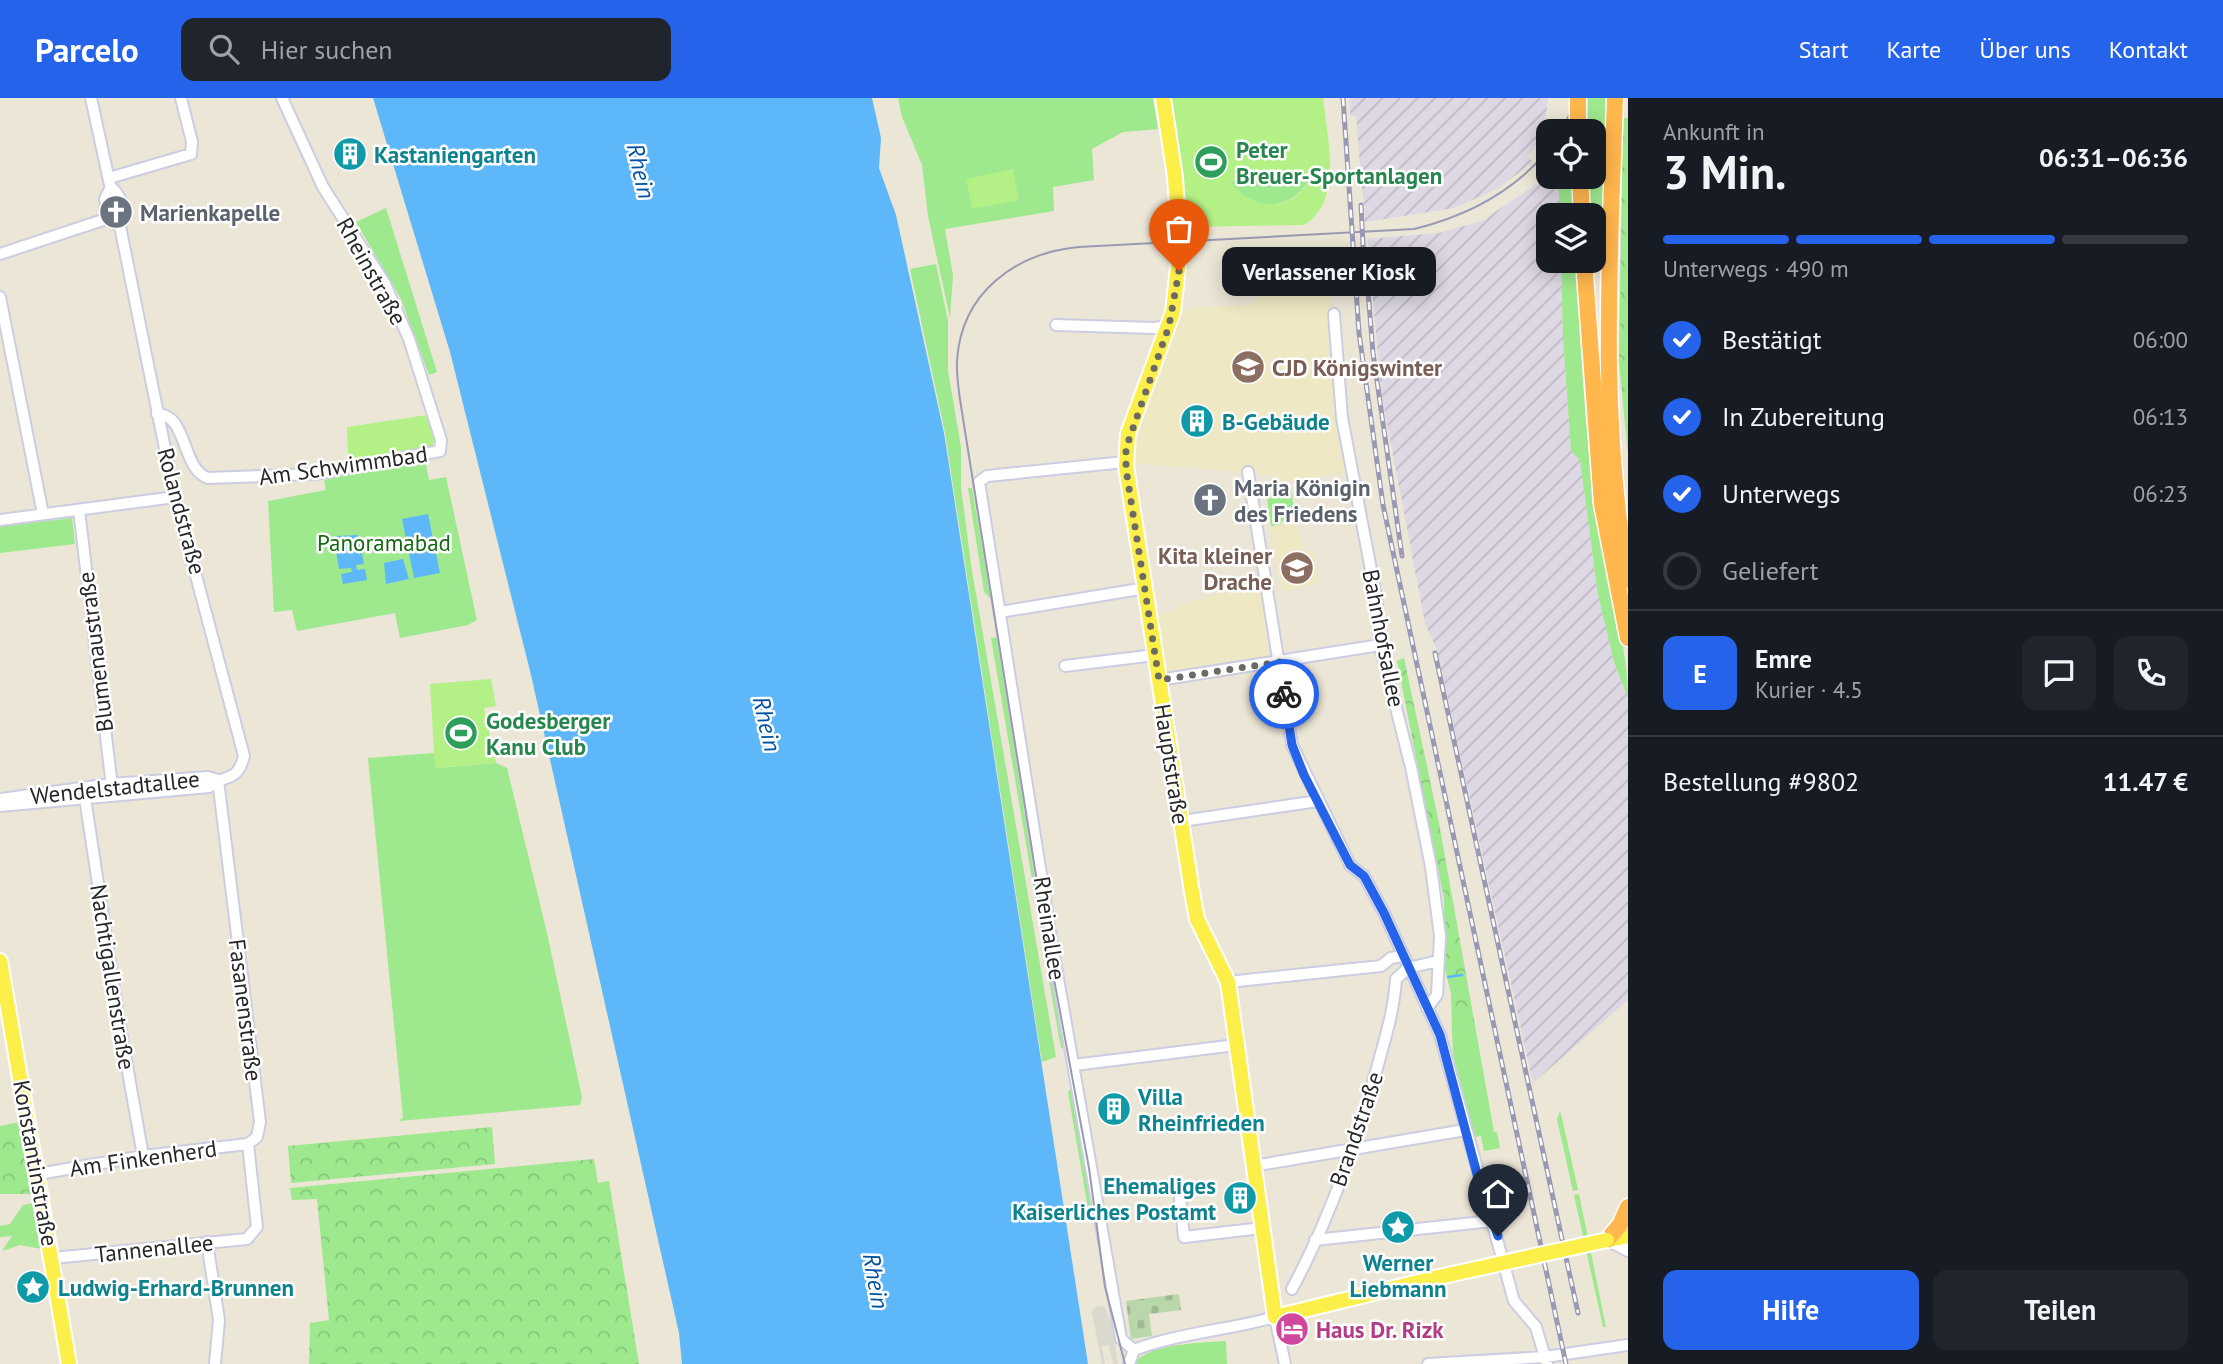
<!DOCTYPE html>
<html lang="de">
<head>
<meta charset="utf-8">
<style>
  body { margin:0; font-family:"PT Sans",sans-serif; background:#20242c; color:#f1f3f6; height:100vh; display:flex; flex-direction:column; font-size:26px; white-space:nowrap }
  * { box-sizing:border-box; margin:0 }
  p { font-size:23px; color:#9ea1a6 }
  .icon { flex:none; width:38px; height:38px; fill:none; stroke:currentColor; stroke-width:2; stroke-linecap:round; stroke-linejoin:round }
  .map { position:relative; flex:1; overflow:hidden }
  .details { display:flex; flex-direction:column; background:#171b24; width:595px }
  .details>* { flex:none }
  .controls { position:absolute; left:1536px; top:21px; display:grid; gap:14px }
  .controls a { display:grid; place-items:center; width:70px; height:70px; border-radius:14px; background:#171b24; box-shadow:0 4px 18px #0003; font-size:35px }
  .pin { position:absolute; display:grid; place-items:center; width:60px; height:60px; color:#fff; margin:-72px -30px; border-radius:50% 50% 50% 0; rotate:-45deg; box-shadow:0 0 7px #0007 }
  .pin .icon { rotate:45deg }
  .courier { position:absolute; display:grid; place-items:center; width:70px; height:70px; margin:-35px; border:5px solid #2563eb; border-radius:50%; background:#fff; color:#222; box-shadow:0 2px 9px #0007 }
  .bubble { position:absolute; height:49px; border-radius:14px; background:#171b24; box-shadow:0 4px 18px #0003; font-size:23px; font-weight:600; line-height:49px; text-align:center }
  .summary em { font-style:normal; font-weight:600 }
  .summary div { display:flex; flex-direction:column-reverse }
  .summary { display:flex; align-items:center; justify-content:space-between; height:119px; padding:0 35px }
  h1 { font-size:46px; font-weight:600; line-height:52px }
  .bar { display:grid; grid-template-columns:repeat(4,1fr); gap:10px 7px; align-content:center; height:84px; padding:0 35px }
  .bar i { height:9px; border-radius:5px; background:#363941 }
  .bar .current { background:#2563eb }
  .bar p { grid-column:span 4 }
  .line { display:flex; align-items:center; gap:18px; padding:0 35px; border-top:2px solid #363941 }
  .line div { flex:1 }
  .round { display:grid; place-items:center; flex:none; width:74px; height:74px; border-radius:14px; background:#20242c }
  ol { padding:0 35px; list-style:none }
  li { display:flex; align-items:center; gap:21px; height:77px }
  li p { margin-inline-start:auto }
  li .icon { padding:7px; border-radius:50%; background:#2563eb; color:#fff; stroke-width:4 }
  li:last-child { color:#9ea1a6 }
  li i { width:38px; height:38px; border:4px solid #363941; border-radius:50% }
  .button { display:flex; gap:14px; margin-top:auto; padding:14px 35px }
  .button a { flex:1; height:80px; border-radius:14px; background:#2563eb; color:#fff; font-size:28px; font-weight:600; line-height:80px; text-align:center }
  .button a+a { background:#20242c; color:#f1f3f6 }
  header { display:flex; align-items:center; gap:42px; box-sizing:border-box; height:98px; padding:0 35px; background:#2563eb; color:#fff }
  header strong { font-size:33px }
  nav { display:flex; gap:38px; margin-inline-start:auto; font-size:24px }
  .search { width:490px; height:63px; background:#20242c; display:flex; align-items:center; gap:18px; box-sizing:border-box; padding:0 24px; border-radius:14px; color:#9ea1a6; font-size:26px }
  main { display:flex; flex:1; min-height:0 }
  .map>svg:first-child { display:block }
  .industrial { fill:url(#industrial-furrows) }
  .education { fill:#efe8c4 }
  .grass { fill:#9ee88d }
  .forest { fill:url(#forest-crowns) }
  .cemetery { fill:url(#cemetery-stones) }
  .pitch { fill:#b3f187; fill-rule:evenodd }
  .plaza { fill:#dbd8ce }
  .water { fill:#5eb7f9 }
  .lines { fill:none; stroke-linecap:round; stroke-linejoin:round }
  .stream { stroke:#5eb7f9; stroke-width:2.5 }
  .minor-casing { stroke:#cccde2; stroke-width:14 }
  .major-casing { stroke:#fff; stroke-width:18 }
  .highway-casing { stroke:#fff; stroke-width:19 }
  .minor { stroke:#fff; stroke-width:10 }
  .major { stroke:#fdef4a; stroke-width:14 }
  .highway { stroke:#ffb74e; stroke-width:16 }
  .tram { stroke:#9a99b4; stroke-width:2 }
  .rail-casing { stroke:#9a99b4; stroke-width:5 }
  .rail { stroke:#fff; stroke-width:2.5; stroke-dasharray:8; stroke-linecap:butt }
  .major-bridge-casing { stroke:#fff; stroke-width:18; stroke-linecap:butt }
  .highway-bridge-casing { stroke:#fff; stroke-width:19; stroke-linecap:butt }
  .major-bridge { stroke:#fdef4a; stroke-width:14 }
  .highway-bridge { stroke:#ffb74e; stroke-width:16 }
  .done { stroke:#6c6a64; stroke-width:7; stroke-dasharray:0 12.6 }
  .route { stroke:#2563eb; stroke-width:9 }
  .labels { text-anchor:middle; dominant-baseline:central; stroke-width:5; stroke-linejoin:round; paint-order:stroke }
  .leisure-label { font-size:23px; font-weight:bold; fill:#27864d; stroke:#fff; text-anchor:start }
  .culture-label { font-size:23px; font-weight:bold; fill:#0d838f; stroke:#fff; text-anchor:start }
  .worship-label { font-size:23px; font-weight:bold; fill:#5b616d; stroke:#fff; text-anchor:start }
  .street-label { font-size:23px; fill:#272727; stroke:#fff }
  .education-label { font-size:23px; font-weight:bold; fill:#785e54; stroke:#fff; text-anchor:start }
  .park-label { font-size:23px; fill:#176813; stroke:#fff }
  .hotel-label { font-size:23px; font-weight:bold; fill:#b23c85; stroke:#fff; text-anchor:start }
  .water-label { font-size:24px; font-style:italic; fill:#0251a0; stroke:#fff }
</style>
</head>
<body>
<header>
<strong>Parcelo</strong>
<div class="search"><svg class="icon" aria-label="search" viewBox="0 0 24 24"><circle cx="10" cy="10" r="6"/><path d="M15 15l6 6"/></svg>Hier suchen</div>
<nav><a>Start</a><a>Karte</a><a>Über uns</a><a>Kontakt</a></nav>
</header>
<main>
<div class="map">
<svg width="1628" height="1266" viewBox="0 0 1628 1266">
  <defs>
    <pattern id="industrial-furrows" width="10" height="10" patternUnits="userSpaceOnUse" patternTransform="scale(1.75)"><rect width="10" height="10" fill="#ddd8e3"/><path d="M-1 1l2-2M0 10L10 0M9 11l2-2" fill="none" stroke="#beb9c3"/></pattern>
    <pattern id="forest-crowns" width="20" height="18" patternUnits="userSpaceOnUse" patternTransform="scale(1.75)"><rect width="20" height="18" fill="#9ee88d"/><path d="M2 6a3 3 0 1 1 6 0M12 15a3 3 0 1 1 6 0" fill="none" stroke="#88c77a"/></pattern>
    <pattern id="cemetery-stones" width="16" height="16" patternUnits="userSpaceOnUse" patternTransform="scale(1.75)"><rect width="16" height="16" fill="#bad7ac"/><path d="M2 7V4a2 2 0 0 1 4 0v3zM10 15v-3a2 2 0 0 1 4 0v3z" fill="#a0b994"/></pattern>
  </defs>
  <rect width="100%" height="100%" fill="#ece6d6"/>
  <!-- industrial -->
  <path class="industrial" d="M1349,0H1548L1544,34L1528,59L1533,64L1497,91L1454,110L1365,124L1356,18L1350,17Z
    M1560,85V117H1549V163H1561L1563,240L1571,353L1580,361L1598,497L1614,564L1628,600V902L1533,985L1437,552L1425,525L1381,294L1368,141L1439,135L1482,123L1536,86Z"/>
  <!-- education -->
  <path class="education" d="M1287,164H1327L1338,320L1347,375L1277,384L1275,377L1131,365L1135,338L1181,218L1189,210L1250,207L1262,194L1287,193Z
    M1295,418L1303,455L1314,453L1319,485L1282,493L1271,428L1280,427L1285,419Z
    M1259,483L1269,559L1165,574L1155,516L1180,512V508Z"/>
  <!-- grass -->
  <path class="grass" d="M898,0H1153L1158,31L1123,34L1092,51L1094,82L1053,89L1054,113L945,131L953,177L950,220L928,118L922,67L902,19Z
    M1586,0H1608L1606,96L1594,139V117H1589L1587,79H1594V33H1586Z
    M1312,75C1296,114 1254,116 1230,84Z
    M1558,79H1573L1574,117H1560Z
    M386,110L437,274L429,277L401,201L356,124Z
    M1561,163H1576C1581,255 1585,347 1600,438C1608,492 1628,545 1628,600L1614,564L1598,497L1580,362L1571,353L1563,240Z
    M936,166L948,223V273L961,349V389L971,467L1056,959L1042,964L945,335L910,171Z
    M425,361L429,382L446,379L477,522L468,527L400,540L395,515L297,533L292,512L274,514L268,403L326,392L324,382Z
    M968,390H972L991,501L984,494Z
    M1291,391L1295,418L1285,419L1280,427L1271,428L1266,394Z
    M72,420L75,446L0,455V428Z
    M998,539L1065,950H1061L1054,911L991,540Z
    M434,655L436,670L496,665L507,670L547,835L582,999L580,1007L399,1023L403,1019L368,660Z
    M1475,927L1494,1034H1497L1500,1050L1484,1053L1481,1038L1475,1039L1453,957L1452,935Z
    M1072,989L1092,1116L1089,1117L1068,994Z
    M1560,1013L1562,1020L1578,1092L1573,1093L1557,1021Z
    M1579,1096L1606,1229H1603L1574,1097Z
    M34,1105L42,1151L20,1147L2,1153L12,1138L0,1139V1128L10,1126L23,1107Z
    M1226,1243L1227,1266H1134C1148,1245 1202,1245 1226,1243Z"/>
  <!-- forest -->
  <path class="forest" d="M1623,20H1628V357L1619,264Z
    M1404,560L1439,725L1475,927L1452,935L1451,895L1444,868V801L1397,563Z
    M19,1024L32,1096H0V1028Z
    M492,1029L495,1066L291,1085L288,1048Z
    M594,1061L598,1085L609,1083L639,1266H309L310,1225L329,1222L317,1101L292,1102L290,1090Z"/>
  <!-- cemetery -->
  <path class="cemetery" d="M1179,1196L1181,1212L1149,1216L1152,1238L1131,1241L1126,1203Z"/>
  <!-- pitch -->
  <path class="pitch" d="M1170,0H1323C1327,39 1344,103 1304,127L1185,129ZM1311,75C1299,115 1253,115 1231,84Z
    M1013,71L1019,102L972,111L966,81Z
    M427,317L435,341L432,349L348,364L347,329Z
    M491,581L496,608L484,610L496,665L435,670L430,586Z"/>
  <!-- plaza -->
  <path class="plaza" d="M1104,1208L1112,1227L1118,1266H1113L1109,1247L1102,1248L1105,1266H1102L1092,1214L1095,1209Z"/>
  <!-- water -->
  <path class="water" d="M373,0H872L881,40L879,70L896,117L944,335L1088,1266H682L679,1235L531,577L450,254Z
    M428,416L440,475L414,480L402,421Z
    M358,437L359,442L351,446H360L364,466L356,467L357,472L365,471L367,482L343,486L341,476L352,474L351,470L339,471L334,441L337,438Z
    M403,461L409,481L386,486L384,465Z"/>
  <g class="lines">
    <!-- stream -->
    <path class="stream" d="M1448,879L1462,877"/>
    <!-- minor casing -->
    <g class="minor-casing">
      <path id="minor" d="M91,0L110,87
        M109,80L191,56L192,44L181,0
        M0,156L109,120
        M0,199L43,416
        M1334,216L1342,320L1376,498L1380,547L1411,669L1431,769L1440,838L1437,897L1427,910
        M1056,227L1154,230L1169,228
        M157,316C188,316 181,371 208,380L315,376L440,353L441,342L409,241L385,186L323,89L282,0
        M1125,364L987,378L979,384L1052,846L1121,1241L1134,1252
        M1248,374L1292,647L1350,767L1364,778L1384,815L1440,937L1514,1203L1536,1229L1547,1266
        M79,412L113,697
        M0,422L175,399
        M1000,514L1146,490
        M1065,568L1155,557
        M1159,582L1380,547
        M85,700L117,911L143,1058
        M0,701L111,686L208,679L218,682
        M0,708L209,689C227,675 237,685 244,658L174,395L120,128C126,113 123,100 111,89L105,101L109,120L120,128
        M1182,723L1318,703
        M1228,884L1381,868L1391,860L1402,858
        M1074,967L1236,947
        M1253,1068L1465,1032
        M38,1076L143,1058L248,1046
        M1180,1100L1184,1139L1262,1130
        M1315,1142L1492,1123
        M1607,1142L1628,1153
        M207,1144L219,1222L215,1266
        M53,1160L247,1141L257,1129L248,1046L257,1039L260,1024L218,682
        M1292,1191C1329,1122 1356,1046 1377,970C1385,941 1394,912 1396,881L1408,870L1438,863
        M1134,1252C1178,1235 1229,1232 1275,1219L1285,1266
        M1129,1266L1134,1252
        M1428,1266L1545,1259L1628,1247"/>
    </g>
    <!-- major casing -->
    <g class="major-casing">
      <path id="major" d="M1163,0L1175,79L1179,139
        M1179,160L1173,214L1128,336L1126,368L1192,794L1197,821L1228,884L1275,1219L1439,1179
        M0,863L69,1266
        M1607,1142L1628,1138"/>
    </g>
    <!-- highway casing -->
    <g class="highway-casing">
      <path id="highway" d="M1615,0C1610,161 1599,322 1628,482
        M1580,79L1582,117
        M1584,163L1602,406L1628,540
        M1607,1142L1620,1127L1628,1109"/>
    </g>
    <!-- minor -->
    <use href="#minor" class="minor"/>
    <!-- major -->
    <use href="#major" class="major"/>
    <!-- highway -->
    <use href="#highway" class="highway"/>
    <!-- tram -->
    <path class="tram" d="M1561,33L1578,0
      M1125,1266L1105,1189L1089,1070L1044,827L964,327C961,306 956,284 957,263C961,195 1015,155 1079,149L1414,131C1467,118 1514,94 1549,51"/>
    <!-- rail casing -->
    <g class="rail-casing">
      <path id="rail" d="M1343,0L1359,235L1383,407L1566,1266
        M1361,107L1364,167
        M1365,156L1373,255L1402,458
        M1435,555L1578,1215"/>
    </g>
    <!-- rail -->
    <use href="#rail" class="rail"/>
    <!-- major-bridge casing -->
    <g class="major-bridge-casing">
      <path id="major-bridge" d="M1179,139V160
        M1439,1179L1607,1142"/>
    </g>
    <!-- highway-bridge casing -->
    <g class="highway-bridge-casing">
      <path id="highway-bridge" d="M1578,0V33"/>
    </g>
    <!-- major-bridge -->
    <use href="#major-bridge" class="major-bridge"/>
    <!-- highway-bridge -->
    <use href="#highway-bridge" class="highway-bridge"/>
  </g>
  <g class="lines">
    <!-- done -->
    <path class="done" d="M1179,173L1169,228L1126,350V371L1159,582L1280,564L1284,596"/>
    <!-- route -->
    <path class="route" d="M1284,596L1292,647L1304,677L1350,767L1364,778L1384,815L1440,937L1477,1076L1498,1138"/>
  </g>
  <!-- icons -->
  <defs>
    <g id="building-disc" transform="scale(1.75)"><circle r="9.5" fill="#0f9aa8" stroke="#fff"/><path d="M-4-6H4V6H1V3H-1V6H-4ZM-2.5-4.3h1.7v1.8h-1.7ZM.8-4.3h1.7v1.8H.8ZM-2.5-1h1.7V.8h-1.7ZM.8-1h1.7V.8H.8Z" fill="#fff"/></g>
    <g id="stadium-disc" transform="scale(1.75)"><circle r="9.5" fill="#2e9e5b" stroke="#fff"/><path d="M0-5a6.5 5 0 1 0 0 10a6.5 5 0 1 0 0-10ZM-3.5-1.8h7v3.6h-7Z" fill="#fff"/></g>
    <g id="church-disc" transform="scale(1.75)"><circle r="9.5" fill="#6b7280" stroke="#fff"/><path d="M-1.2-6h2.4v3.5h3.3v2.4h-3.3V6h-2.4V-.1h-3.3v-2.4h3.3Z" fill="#fff"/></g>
    <g id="school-disc" transform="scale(1.75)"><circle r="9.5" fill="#8d6e63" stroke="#fff"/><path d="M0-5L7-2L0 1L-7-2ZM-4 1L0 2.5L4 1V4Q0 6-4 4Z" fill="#fff"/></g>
    <g id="sight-disc" transform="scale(1.75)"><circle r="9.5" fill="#0f9aa8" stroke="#fff"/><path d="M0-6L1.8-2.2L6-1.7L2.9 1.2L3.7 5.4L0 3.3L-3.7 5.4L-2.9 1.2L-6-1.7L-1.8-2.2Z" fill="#fff"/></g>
    <g id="hotel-disc" transform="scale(1.75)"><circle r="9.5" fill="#d1479c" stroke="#fff"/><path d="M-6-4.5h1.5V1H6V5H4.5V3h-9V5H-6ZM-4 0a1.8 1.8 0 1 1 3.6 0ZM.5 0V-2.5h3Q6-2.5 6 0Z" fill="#fff"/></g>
  </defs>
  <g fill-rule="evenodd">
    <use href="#building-disc" x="350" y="56"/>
    <use href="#stadium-disc" x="1211" y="64"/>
    <use href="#church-disc" x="116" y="114"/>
    <use href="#school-disc" x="1248" y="269"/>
    <use href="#building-disc" x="1197" y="323"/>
    <use href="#church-disc" x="1210" y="402"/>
    <use href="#school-disc" x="1297" y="470"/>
    <use href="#stadium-disc" x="461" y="635"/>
    <use href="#building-disc" x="1114" y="1011"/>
    <use href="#building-disc" x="1240" y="1100"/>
    <use href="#sight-disc" x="1398" y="1129"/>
    <use href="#sight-disc" x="33" y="1189"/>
    <use href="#hotel-disc" x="1292" y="1231"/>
  </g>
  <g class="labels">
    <!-- leisure labels -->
    <g class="leisure-label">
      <text x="1236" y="51">Peter<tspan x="1236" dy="26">Breuer-Sportanlagen</tspan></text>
      <text x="486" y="622">Godesberger<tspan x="486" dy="26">Kanu Club</tspan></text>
    </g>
    <!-- culture labels -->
    <g class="culture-label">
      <text x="374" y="56">Kastaniengarten</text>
      <text x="1222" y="323">B-Gebäude</text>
      <text x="1138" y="998">Villa<tspan x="1138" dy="26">Rheinfrieden</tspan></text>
      <text x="1216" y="1087" text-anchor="end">Ehemaliges<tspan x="1216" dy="26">Kaiserliches Postamt</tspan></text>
      <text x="1398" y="1164" text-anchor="middle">Werner<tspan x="1398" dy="26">Liebmann</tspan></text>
      <text x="58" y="1189">Ludwig-Erhard-Brunnen</text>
    </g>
    <!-- worship labels -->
    <g class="worship-label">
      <text x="140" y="114">Marienkapelle</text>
      <text x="1234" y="389">Maria Königin<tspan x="1234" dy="26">des Friedens</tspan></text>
    </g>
    <!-- street labels -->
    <g class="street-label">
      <text transform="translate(372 173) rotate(61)">Rheinstraße</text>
      <text transform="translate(343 367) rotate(-8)">Am Schwimmbad</text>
      <text transform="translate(182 413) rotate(75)">Rolandstraße</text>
      <text transform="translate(1384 540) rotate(79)">Bahnhofsallee</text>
      <text transform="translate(95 554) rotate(-97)">Blumenaustraße</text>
      <text transform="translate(1172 666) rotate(81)">Hauptstraße</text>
      <text transform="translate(115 689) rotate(-6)">Wendelstadtallee</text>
      <text transform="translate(1050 830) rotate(81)">Rheinallee</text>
      <text transform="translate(113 879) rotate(81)">Nachtigallenstraße</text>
      <text transform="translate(246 912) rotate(83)">Fasanenstraße</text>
      <text transform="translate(1356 1031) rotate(-71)">Brandstraße</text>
      <text transform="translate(143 1060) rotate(-8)">Am Finkenherd</text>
      <text transform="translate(36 1065) rotate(80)">Konstantinstraße</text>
      <text transform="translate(154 1150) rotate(-6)">Tannenallee</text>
    </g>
    <!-- education labels -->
    <g class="education-label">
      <text x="1272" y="269">CJD Königswinter</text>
      <text x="1272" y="457" text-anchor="end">Kita kleiner<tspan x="1272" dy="26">Drache</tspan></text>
    </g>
    <!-- park labels -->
    <g class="park-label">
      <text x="384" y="444">Panoramabad</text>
    </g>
    <!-- hotel labels -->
    <g class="hotel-label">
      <text x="1316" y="1231">Haus Dr. Rizk</text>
    </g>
    <!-- water labels -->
    <g class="water-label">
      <text transform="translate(641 73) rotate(77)">Rhein</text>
      <text transform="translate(767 626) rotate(77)">Rhein</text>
      <text transform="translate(876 1183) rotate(80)">Rhein</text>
    </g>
  </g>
</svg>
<div class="controls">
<a><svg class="icon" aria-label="locate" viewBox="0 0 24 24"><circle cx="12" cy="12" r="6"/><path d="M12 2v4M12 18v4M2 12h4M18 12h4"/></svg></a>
<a><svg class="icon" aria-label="layers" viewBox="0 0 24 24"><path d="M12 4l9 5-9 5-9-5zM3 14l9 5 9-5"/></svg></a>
</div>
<div class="pin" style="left:1179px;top:173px;background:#ea580c"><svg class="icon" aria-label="bag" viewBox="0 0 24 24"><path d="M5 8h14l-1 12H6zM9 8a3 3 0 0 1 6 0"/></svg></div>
<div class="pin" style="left:1498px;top:1138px;background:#1f2937"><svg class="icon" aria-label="home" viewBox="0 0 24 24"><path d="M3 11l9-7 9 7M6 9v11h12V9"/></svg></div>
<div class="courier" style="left:1284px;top:596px"><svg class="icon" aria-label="bike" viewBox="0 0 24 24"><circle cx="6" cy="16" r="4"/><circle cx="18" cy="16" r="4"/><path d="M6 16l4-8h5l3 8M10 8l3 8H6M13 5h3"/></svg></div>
<div class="bubble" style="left:1222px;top:149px;width:214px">Verlassener Kiosk</div>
</div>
<section class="details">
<div class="summary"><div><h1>3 Min.</h1><p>Ankunft in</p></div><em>06:31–06:36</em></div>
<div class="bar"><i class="current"></i><i class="current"></i><i class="current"></i><i></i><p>Unterwegs · 490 m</p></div>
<ol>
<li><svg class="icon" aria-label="check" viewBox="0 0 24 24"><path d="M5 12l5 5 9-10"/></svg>Bestätigt<p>06:00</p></li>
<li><svg class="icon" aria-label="check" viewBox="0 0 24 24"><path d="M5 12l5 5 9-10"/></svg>In Zubereitung<p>06:13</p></li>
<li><svg class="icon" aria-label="check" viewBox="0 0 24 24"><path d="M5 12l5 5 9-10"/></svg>Unterwegs<p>06:23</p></li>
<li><i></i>Geliefert</li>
</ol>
<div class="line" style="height:126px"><b class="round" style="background:#2563eb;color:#fff">E</b><div><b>Emre</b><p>Kurier · 4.5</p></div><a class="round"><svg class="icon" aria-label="chat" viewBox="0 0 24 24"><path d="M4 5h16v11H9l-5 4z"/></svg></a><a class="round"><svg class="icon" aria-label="phone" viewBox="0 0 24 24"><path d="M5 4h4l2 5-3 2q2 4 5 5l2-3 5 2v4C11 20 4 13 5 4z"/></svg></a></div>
<div class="line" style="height:91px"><div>Bestellung #9802</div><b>11.47 €</b></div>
<div class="button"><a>Hilfe</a><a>Teilen</a></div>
</section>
</main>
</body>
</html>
